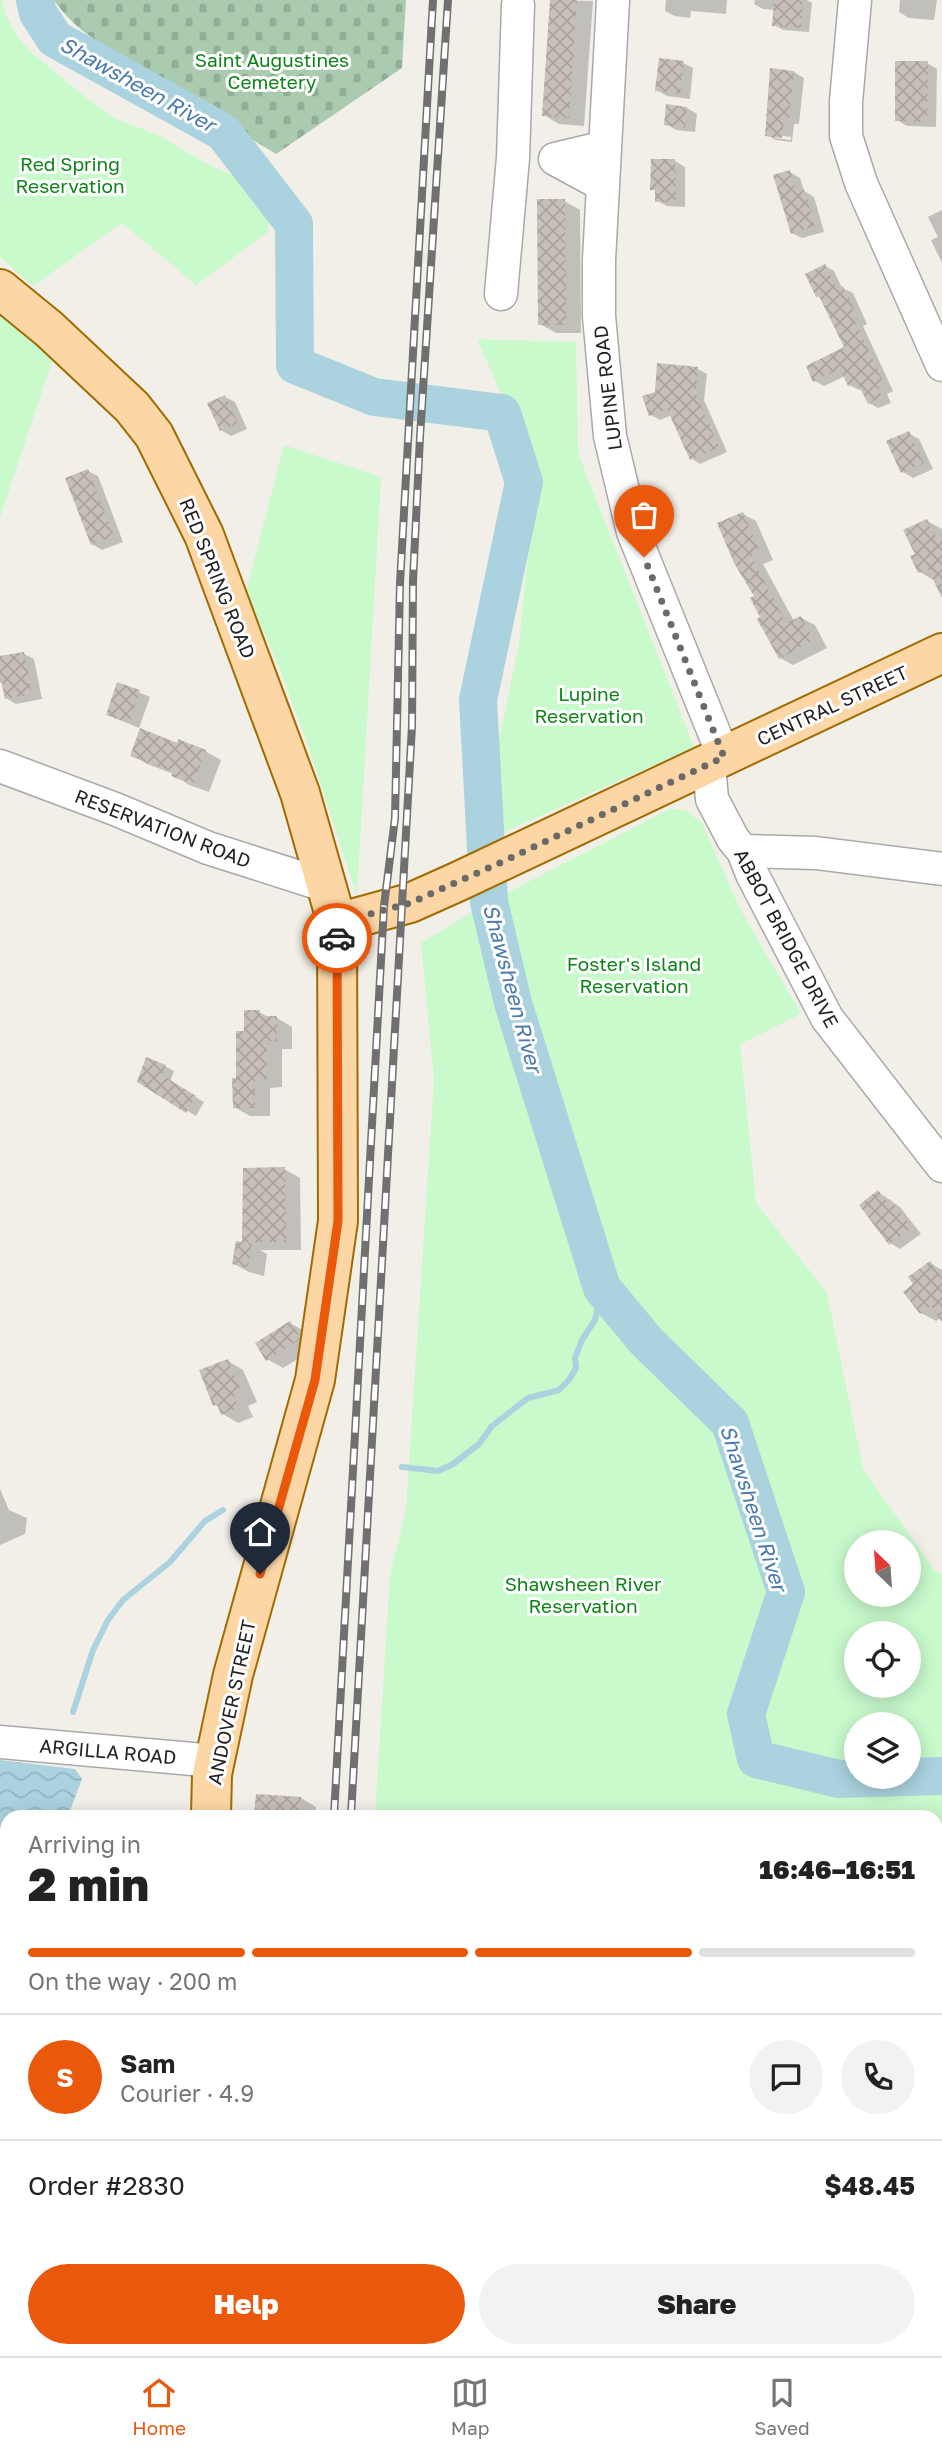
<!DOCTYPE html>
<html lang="en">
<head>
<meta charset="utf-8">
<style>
  body { margin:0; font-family:"Golos Text",sans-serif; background:#f2f2f2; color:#222; height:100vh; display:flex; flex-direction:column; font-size:26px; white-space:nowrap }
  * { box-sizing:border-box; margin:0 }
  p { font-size:23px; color:#767676 }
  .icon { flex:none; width:38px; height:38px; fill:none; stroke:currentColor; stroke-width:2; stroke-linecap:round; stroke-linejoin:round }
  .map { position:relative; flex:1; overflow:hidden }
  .details { position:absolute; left:0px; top:1810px; width:943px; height:548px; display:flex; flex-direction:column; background:#fff; border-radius:21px 21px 0 0; box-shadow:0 4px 18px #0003 }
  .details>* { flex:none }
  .needle { width:46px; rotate:335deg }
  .buttons { position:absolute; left:844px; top:1530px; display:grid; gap:14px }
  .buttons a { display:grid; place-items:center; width:77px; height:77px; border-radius:50%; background:#fff; box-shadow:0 4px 18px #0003; font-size:35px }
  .pin { position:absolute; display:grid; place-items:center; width:60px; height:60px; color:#fff; margin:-72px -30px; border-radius:50% 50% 50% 0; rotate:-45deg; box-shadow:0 0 7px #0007 }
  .pin .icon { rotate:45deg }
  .courier { position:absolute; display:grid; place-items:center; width:70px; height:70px; margin:-35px; border:5px solid #ea580c; border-radius:50%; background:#fff; color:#222; box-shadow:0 2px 9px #0007 }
  .headline em { font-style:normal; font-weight:800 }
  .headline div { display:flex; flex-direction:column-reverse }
  .headline { display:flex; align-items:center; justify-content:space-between; height:119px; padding:0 28px }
  h1 { font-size:46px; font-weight:800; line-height:52px }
  .bar { display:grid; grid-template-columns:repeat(4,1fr); gap:10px 7px; align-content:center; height:84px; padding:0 28px }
  .bar i { height:9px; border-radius:5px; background:#e0e0e0 }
  .bar .selected { background:#ea580c }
  .bar p { grid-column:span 4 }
  .line { display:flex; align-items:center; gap:18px; padding:0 28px; border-top:2px solid #e0e0e0 }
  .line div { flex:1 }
  .round { display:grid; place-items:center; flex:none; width:74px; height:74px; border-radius:37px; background:#f2f2f2 }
  .cta { display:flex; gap:14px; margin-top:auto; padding:14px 28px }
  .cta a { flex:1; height:80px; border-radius:42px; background:#ea580c; color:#fff; font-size:28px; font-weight:800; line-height:80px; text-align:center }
  .cta a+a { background:#f2f2f2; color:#222 }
  .tabs { display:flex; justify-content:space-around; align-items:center; height:98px; border-top:2px solid #e0e0e0; background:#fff; font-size:19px; color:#767676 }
  .tabs a { display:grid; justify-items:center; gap:4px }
  .tabs .selected { color:#ea580c }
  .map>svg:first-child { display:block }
  .cemetery { fill:url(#cemetery-stones) }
  .park { fill:#c8facc; fill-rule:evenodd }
  .water { fill:url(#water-waves) }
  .shadow { fill:#0003; fill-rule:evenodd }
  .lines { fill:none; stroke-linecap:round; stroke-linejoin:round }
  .stream { stroke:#aad3df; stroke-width:6 }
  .river { stroke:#aad3df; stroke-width:38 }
  .building { fill:url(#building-cross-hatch) }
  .minor-casing { stroke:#a9a9a9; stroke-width:35 }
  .major-casing { stroke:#a06b00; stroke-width:42 }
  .minor { stroke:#fff; stroke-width:32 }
  .major { stroke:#fcd6a4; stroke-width:38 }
  .rail-casing { stroke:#707070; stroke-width:8 }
  .rail { stroke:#fff; stroke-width:5; stroke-dasharray:16; stroke-linecap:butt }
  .done { stroke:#6b6a68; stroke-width:7; stroke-dasharray:0 12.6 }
  .route { stroke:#ea580c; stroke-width:9 }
  .labels { text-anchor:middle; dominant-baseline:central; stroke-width:6; stroke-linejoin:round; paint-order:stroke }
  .park-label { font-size:19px; fill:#0c8416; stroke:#fff }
  .street-label { font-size:19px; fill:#222; stroke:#fff }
  .water-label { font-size:21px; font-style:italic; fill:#4a7aab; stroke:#fff }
</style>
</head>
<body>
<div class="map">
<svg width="942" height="2356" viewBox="0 0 942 2356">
  <defs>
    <pattern id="cemetery-stones" width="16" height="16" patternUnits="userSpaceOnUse" patternTransform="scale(1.75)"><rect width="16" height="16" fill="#aacbaf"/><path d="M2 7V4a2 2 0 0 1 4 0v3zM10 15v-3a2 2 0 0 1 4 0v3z" fill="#92ae96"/></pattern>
    <pattern id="water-waves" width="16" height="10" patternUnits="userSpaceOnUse" patternTransform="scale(1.75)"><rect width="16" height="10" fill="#aad3df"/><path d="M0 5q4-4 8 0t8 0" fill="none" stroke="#92b5bf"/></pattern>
    <pattern id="building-cross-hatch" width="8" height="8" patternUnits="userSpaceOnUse" patternTransform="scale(1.75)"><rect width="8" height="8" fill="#c7bfb8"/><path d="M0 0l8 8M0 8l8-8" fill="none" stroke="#aba49e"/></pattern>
  </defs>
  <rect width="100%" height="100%" fill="#f2efe9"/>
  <!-- cemetery -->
  <path class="cemetery" d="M54,0H406L402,68L276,154C225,123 173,94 124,60C98,42 71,26 54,0Z"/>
  <!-- park -->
  <path class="park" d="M0,0H2L5,13L16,35L30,51L79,92L116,119L158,135L207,164L239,178L262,194L268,202V232L196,285L122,223L33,286L0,257Z
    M0,311L53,359L0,518Z
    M477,339L576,342L578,453L694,747L473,846L498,745L519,643L536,474Z
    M284,445L381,477L357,896L307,743L280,669L246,592Z
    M670,809L685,810L702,823L739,907L801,1014L740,1044L756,1203L827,1293L863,1469L935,1571L942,1574V2356H345V2350H936V1816H375L390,1575L406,1510L434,1080L421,943L489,902ZM856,1542H908V1594H856ZM856,1633H908V1685H856ZM856,1724H908V1776H856Z"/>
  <!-- water -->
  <path class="water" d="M0,1760L75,1769L82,1779L68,1816H7V1845L0,1844Z"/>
  <!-- shadow -->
  <path class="shadow" d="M552,0L593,1L584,126L559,124L544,115Z
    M666,0H727L726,14L691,11L690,18L675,16L665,11Z
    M755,0H807L812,3L809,32L783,30L774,25L775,10L763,9L754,4Z
    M900,0H937L934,20L909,18L899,12Z
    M683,63L693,68L690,99L667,96L657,90Z
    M927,63L937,69L936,127L907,126L897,120Z
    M771,70L794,72L804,78L799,124H794L792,142L776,140L766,135ZM775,135L791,137V140L775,138Z
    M687,108L697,114L695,132L676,130L666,124Z
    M675,161L685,167V207L667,206L657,201V192L652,189Z
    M790,172L800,178L804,191L814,197L824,232L802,238L792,233Z
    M564,201L580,210L581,333H556L540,324Z
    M942,210V263L931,240L938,237L928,217Z
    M825,266L834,271L842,288L853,293L867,324L863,326L893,391L887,394L891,403L878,408L869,403L862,389L859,390L849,385L845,376L824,386L815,381L846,347L823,299L817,296Z
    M659,365L698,369L707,374L704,400L727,452L700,464L691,458L672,415L660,420L651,415L656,393Z
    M225,397L235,402L247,429L231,436L221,430Z
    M908,433L919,439L933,469L913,478L903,472Z
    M88,471L98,476L123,542L102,550L92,544Z
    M743,514L756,521L773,560L763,564L794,621L801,618L815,625L827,648L793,665L780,658L762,618L756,597Z
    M927,521L942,529V581H935L920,572L917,555Z
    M24,654L34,659L42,699L16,704L6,698L3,682L0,683V658Z
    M119,684L150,697L139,728L108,715Z
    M178,745L205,751L221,760L209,792L189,785L174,774L147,764L132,755Z
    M259,1012L270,1018H277L292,1027V1049H282V1087L270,1088V1116H250L234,1107L245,1033Z
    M165,1066L174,1071L170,1082L204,1102L196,1116L139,1082Z
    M284,1169L300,1178L301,1250H260L267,1254L264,1276L249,1272L234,1264Z
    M878,1192L900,1207L921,1234L900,1249L890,1243Z
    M930,1263L942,1270V1317L936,1321L921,1313L916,1285Z
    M290,1323L306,1332L314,1349L283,1368L267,1359Z
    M228,1361L243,1370L257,1402L248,1406L253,1417L238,1423L223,1414L220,1408L215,1405Z
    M0,1489L9,1510L27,1518L25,1534L0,1545Z
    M257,1796L301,1798L316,1807V1816H256Z
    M7,1883V1934L5,1935L7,1940V1971L0,1974V1885Z
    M7,2050V2099L6,2098Z"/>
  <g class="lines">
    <!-- stream -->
    <path class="stream" d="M402,1467L438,1471L453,1464L479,1444L492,1426L528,1398L559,1390L569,1380L576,1368L575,1358L582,1340L595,1320L602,1288
      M73,1712L93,1650L108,1620L123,1600L170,1562L205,1521L223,1510"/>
    <!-- river -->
    <path class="river" d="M35,0L38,13L55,39L223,132L294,224L295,365L374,397L502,413L524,482L478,700L489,902L513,1003L602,1288L646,1341L730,1423L786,1592L746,1714L756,1759L839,1779L942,1776
      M936,2144H942
      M914,2350L927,2356"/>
  </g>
  <!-- building -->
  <path class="building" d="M550,0H577L569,118L542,116Z
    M774,0H803L801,28L772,26Z
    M659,58L684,61L680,94L655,91Z
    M895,61H928L927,122L895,121Z
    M770,68L794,71L789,120L784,119L782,138L765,136Z
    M666,104L687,107L685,128L664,125Z
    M651,159H675L676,202H655V190H650Z
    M790,170L796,191L804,189L815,226L791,234L773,175Z
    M537,199H565L566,325H538Z
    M825,264L837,289L843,286L858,318L854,320L885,385L878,389L882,397L868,404L857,382L848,386L840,369L813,382L806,366L844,347L819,296L816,297L805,274Z
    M657,363L698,367L696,394L719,447L690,460L667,409L649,416L642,396L655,392Z
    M225,395L238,423L220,431L207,403Z
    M909,431L924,463L901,473L886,441Z
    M88,469L114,536L91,545L65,478Z
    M743,512L760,552L751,556L786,623L801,616L814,640L779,659L757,619L760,617L750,598L754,596L734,563L717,523Z
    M927,519L937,539L942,536V598L928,569L918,573L910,556L915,554L903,530Z
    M24,652L32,694L5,699L0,674V656Z
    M117,682L140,690L129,723L106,715Z
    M140,728L177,743L178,739L206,750L193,785L171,776L173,772L130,756Z
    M244,1010H260V1016H277V1041H267V1079L255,1080V1108H233L232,1078H236V1031H244Z
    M146,1057L166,1065L162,1075L196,1096L186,1113L137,1082Z
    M285,1167L286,1242H245L252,1244L248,1268L232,1264L236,1241L242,1242L243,1168Z
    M878,1190L887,1202L890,1199L912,1227L889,1245L859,1205Z
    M930,1261L942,1278V1322L931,1306L920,1314L903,1292L913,1284L908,1277Z
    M290,1321L299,1335V1340L266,1361L255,1343Z
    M228,1359L242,1393L234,1397L238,1408L221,1415L217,1404L213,1406L199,1370Z
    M256,1794L301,1797L300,1816H254Z"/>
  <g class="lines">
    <!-- minor casing -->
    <g class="minor-casing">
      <path id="minor" d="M613,0L599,260V316L610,436L633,532L724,757
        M855,0L846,102V136L861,183L942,365
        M603,185L555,159L605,147
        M501,294L513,158L518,5
        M709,765L712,799L733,839L743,851L752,874L827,1018L942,1166
        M0,766L115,809L208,848L327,886
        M743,851L816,853L942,869
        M0,1742L215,1761
        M0,2008H7
        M0,2134L7,2135
        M0,2188L7,2189
        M254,2350L255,2356"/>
    </g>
    <!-- major casing -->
    <g class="major-casing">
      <path id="major" d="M0,289L49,329L132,407L154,435L204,535L300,793L337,923L338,1221L315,1380L233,1675L212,1774L211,1816
        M337,923L410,903L457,882L942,653
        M208,2350V2356"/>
    </g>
    <!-- minor -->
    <use href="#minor" class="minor"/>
    <!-- major -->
    <use href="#major" class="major"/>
    <!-- rail casing -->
    <g class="rail-casing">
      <path id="rail" d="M334,1816L384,906L395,818L400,583L433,0
        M351,1816L412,726L413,581L420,437L448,0
        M304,2356L305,2350
        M321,2356V2350"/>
    </g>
    <!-- rail -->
    <use href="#rail" class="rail"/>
  </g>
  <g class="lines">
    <!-- done -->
    <path class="done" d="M337,938V923L410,903L504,861L724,757L644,557"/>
    <!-- route -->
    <path class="route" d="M260,1574L315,1380L338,1221L337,938"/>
  </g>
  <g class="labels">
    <!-- park labels -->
    <g class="park-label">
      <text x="272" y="59">Saint Augustines<tspan x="272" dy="22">Cemetery</tspan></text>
      <text x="70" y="163">Red Spring<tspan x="70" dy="22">Reservation</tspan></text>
      <text x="589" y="693">Lupine<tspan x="589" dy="22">Reservation</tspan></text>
      <text x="634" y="963">Foster's Island<tspan x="634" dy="22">Reservation</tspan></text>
      <text x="583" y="1583">Shawsheen River<tspan x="583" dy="22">Reservation</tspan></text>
    </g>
    <!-- street labels -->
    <g class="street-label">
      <text transform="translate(607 388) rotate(-97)">LUPINE ROAD</text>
      <text transform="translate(218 578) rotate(68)">RED SPRING ROAD</text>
      <text transform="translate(832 705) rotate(-25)">CENTRAL STREET</text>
      <text transform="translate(163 828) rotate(21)">RESERVATION ROAD</text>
      <text transform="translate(787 938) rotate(62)">ABBOT BRIDGE DRIVE</text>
      <text transform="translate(231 1702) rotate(-78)">ANDOVER STREET</text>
      <text transform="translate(108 1751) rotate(5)">ARGILLA ROAD</text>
    </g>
    <!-- water labels -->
    <g class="water-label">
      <text transform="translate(138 84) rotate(29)">Shawsheen River</text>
      <text transform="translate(513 988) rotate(75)">Shawsheen River</text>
      <text transform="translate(754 1508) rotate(72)">Shawsheen River</text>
    </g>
  </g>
</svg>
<div class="buttons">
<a><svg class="needle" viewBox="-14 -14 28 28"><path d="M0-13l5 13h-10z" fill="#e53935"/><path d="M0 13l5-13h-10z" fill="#767676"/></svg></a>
<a><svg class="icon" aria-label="locate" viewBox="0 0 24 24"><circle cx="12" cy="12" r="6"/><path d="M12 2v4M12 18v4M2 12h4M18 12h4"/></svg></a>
<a><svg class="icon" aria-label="layers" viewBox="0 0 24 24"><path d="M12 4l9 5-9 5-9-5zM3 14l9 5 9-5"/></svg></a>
</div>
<div class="pin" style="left:644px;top:557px;background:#ea580c"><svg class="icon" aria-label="bag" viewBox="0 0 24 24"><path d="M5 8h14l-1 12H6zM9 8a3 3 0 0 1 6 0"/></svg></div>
<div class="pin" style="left:260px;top:1574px;background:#1f2937"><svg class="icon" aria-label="home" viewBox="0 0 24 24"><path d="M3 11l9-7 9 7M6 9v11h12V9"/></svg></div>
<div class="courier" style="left:337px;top:938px"><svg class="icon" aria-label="car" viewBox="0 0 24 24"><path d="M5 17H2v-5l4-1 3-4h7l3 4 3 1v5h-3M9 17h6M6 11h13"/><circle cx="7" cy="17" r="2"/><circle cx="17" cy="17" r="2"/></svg></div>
<section class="details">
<div class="headline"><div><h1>2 min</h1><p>Arriving in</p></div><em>16:46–16:51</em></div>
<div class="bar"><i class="selected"></i><i class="selected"></i><i class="selected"></i><i></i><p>On the way · 200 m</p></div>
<div class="line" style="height:126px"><b class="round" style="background:#ea580c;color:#fff">S</b><div><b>Sam</b><p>Courier · 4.9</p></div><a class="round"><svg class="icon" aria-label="chat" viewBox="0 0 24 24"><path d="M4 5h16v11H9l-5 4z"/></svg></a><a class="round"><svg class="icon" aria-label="phone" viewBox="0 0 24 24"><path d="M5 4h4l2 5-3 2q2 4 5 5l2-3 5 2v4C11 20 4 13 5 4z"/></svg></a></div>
<div class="line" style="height:91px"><div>Order #2830</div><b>$48.45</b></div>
<div class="cta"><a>Help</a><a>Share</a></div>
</section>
</div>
<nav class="tabs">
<a class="selected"><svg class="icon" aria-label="home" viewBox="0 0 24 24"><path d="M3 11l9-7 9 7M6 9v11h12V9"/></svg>Home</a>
<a><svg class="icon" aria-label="map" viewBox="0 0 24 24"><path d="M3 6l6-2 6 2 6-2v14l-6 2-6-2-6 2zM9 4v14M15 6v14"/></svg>Map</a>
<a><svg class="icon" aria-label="saved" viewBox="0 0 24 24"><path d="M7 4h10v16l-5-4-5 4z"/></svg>Saved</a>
</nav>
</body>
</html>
